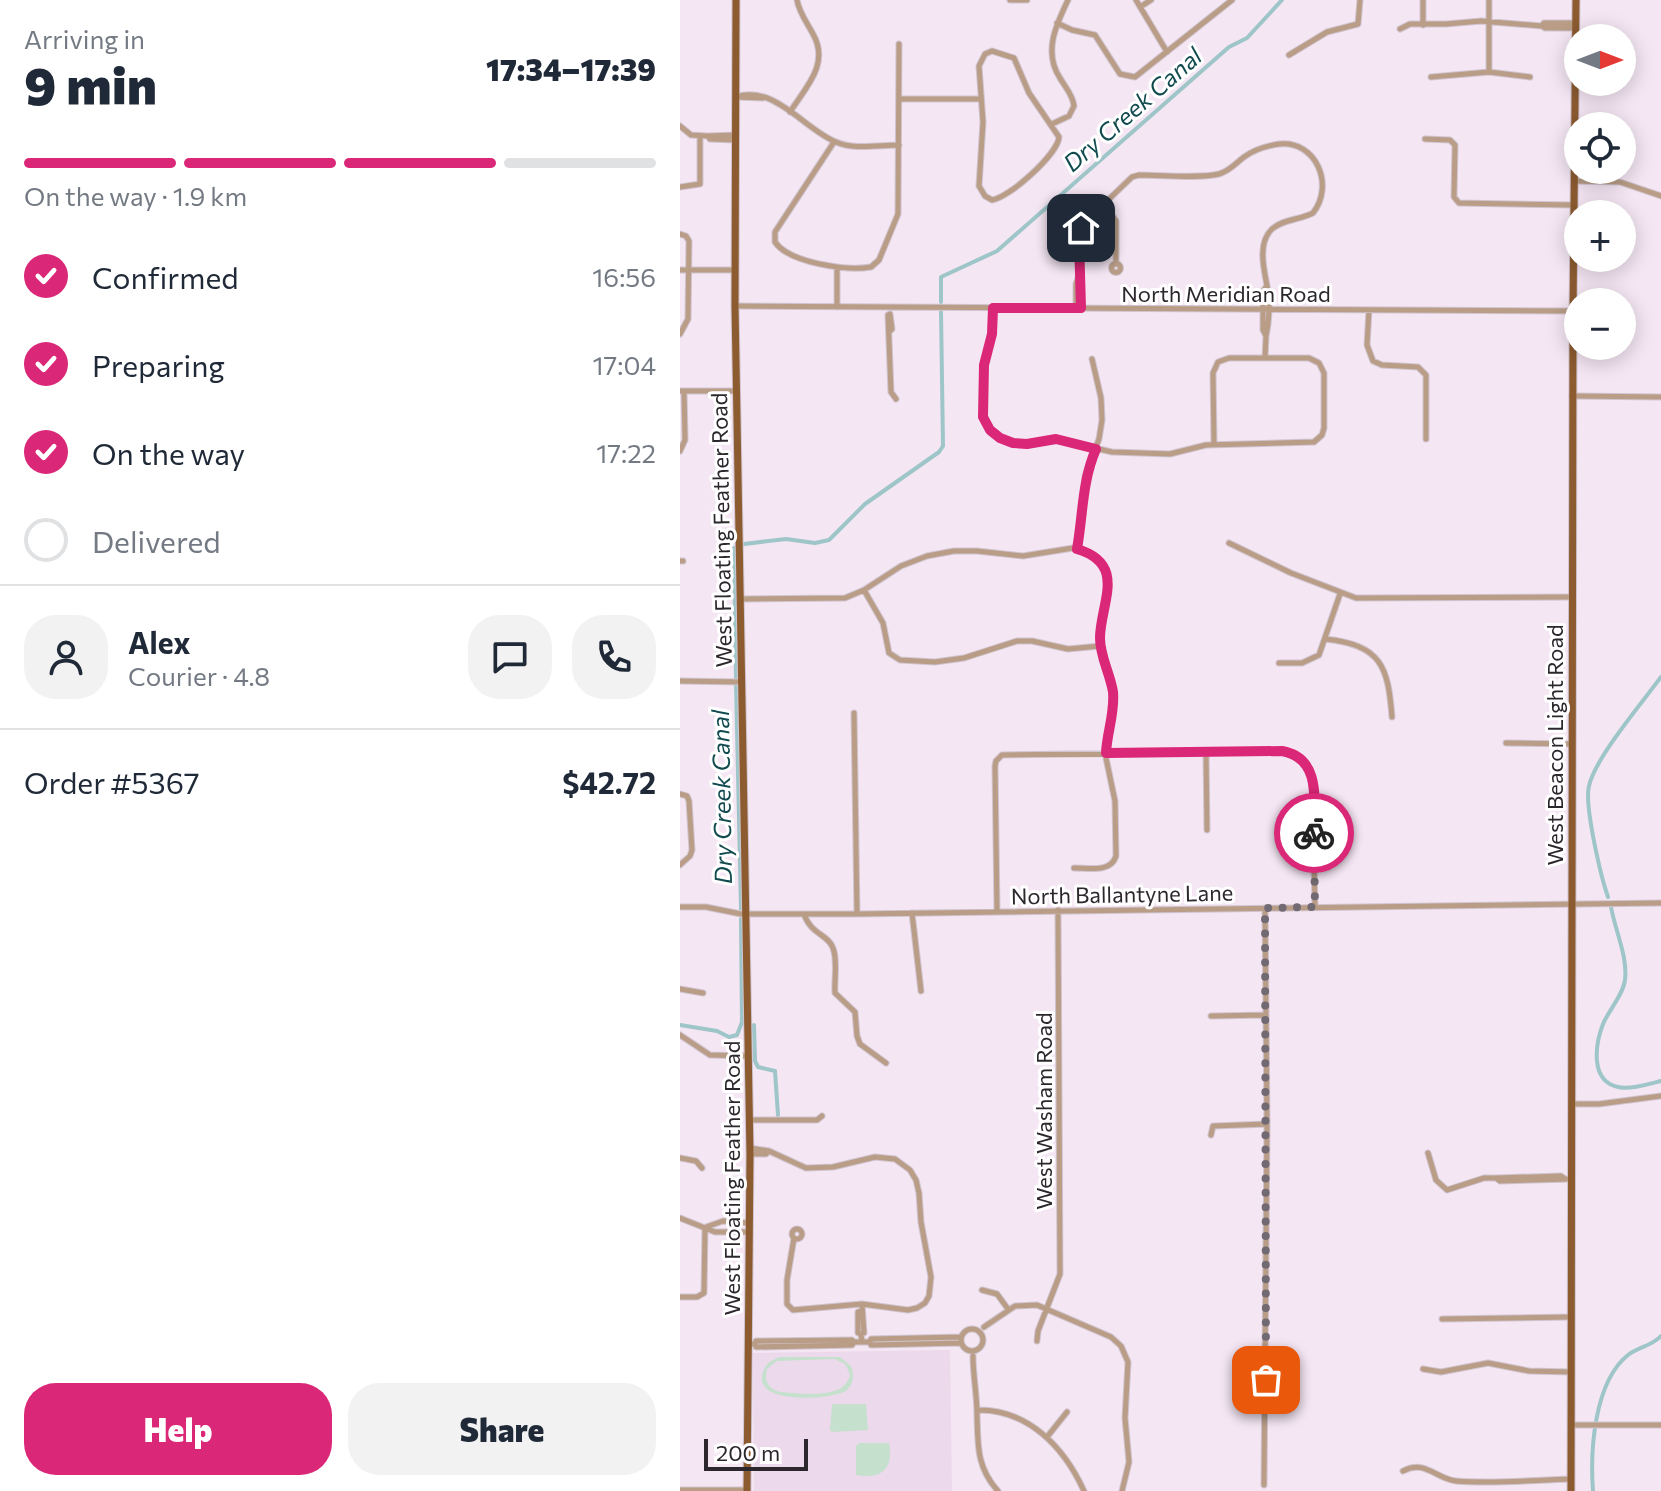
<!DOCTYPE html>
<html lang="en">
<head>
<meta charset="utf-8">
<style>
  body { margin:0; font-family:Commissioner,sans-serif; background:#f2f2f3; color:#1f2937; height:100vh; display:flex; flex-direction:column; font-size:30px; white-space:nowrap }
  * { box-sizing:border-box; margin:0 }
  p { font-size:26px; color:#747a83 }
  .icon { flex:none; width:44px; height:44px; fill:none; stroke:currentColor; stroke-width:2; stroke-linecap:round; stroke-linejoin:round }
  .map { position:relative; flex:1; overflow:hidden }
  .panel { display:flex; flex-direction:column; background:#fff; width:680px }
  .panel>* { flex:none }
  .needle { width:52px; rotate:90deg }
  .fabs { position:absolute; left:884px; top:24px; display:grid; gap:16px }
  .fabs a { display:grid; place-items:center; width:72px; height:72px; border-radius:50%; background:#fff; box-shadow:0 4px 20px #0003; font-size:40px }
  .scale { position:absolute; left:24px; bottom:20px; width:104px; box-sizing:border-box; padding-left:8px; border:4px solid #2c272c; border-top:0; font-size:22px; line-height:28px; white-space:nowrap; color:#2c272c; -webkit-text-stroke:6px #fff; paint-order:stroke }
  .pin { position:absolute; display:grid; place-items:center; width:68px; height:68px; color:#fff; margin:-34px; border-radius:16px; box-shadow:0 4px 12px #0006 }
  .courier { position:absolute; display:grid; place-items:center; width:80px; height:80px; margin:-40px; border:6px solid #db2777; border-radius:50%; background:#fff; color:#222; box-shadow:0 2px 10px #0007 }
  .headline em { font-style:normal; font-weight:800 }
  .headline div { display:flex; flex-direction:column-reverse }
  .headline { display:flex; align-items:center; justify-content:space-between; height:136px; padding:0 24px }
  h1 { font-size:52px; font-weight:800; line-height:60px }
  .bar { display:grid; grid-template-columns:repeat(4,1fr); gap:12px 8px; align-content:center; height:96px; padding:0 24px }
  .bar i { height:10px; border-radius:6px; background:#e0e1e3 }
  .bar .selected { background:#db2777 }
  .bar p { grid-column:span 4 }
  .line { display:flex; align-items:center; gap:20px; padding:0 24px; border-top:2px solid #e0e1e3 }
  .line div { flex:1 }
  .round { display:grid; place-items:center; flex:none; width:84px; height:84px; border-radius:32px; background:#f2f2f3 }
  ol { padding:0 24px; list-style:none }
  li { display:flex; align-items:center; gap:24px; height:88px }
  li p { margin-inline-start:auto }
  li .icon { padding:8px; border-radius:50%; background:#db2777; color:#fff; stroke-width:4 }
  li:last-child { color:#747a83 }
  li i { width:44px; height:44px; border:4px solid #e0e1e3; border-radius:50% }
  .action { display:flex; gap:16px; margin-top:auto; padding:16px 24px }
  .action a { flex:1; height:92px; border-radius:32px; background:#db2777; color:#fff; font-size:32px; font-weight:800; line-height:92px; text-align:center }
  .action a+a { background:#f2f2f3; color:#1f2937 }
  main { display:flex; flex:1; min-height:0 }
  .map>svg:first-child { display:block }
  .built { fill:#ecd9ec }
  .green { fill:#c5e0cd; fill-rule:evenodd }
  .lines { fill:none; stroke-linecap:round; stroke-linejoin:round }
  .canal { stroke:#9ec5c8; stroke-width:4 }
  .minor-casing { stroke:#d0c4cf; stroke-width:7 }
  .major-casing { stroke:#d0c4cf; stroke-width:9 }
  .minor { stroke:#b99d87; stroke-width:5 }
  .major { stroke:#8c5b30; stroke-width:7 }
  .done { stroke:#726a72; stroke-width:8; stroke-dasharray:0 14.4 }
  .route { stroke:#db2777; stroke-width:10 }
  .labels { text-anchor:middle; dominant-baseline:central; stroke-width:6; stroke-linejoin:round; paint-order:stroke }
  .street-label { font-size:22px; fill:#2c272c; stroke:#fff }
  .water-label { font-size:24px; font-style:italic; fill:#114b4f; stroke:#fff }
</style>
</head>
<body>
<main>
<section class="panel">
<div class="headline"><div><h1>9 min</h1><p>Arriving in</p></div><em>17:34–17:39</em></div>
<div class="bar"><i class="selected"></i><i class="selected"></i><i class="selected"></i><i></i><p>On the way · 1.9 km</p></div>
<ol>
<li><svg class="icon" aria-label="check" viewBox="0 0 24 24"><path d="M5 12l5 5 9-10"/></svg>Confirmed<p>16:56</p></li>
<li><svg class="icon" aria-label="check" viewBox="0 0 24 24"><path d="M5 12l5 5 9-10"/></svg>Preparing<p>17:04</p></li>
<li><svg class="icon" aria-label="check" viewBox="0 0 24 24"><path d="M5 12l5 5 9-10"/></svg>On the way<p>17:22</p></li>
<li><i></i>Delivered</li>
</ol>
<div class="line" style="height:144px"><a class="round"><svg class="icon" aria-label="person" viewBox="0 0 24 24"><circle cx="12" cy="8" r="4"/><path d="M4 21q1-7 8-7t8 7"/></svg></a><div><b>Alex</b><p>Courier · 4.8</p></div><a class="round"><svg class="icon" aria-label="chat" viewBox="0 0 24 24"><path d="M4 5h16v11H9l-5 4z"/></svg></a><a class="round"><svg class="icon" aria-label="phone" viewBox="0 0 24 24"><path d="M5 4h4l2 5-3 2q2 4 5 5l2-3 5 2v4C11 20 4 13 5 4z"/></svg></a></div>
<div class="line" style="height:104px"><div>Order #5367</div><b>$42.72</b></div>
<div class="action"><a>Help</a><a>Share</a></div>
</section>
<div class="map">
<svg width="981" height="1491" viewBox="0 0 981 1491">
  <rect width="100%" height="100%" fill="#f4e6f3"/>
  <!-- built -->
  <path class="built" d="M270,1350L272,1491H74L73,1353Z"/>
  <!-- green -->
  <path class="green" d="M99,1357H160L171,1366C174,1375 174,1383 167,1390C157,1400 56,1408 88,1363ZM154,1359L165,1364L170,1374C166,1401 120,1393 100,1392C88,1389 84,1381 87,1369L97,1361Z
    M152,1404H186L188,1430L152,1432L150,1430Z
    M179,1443H209C214,1470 201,1479 176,1475V1446Z"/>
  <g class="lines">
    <!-- canal -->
    <path class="canal" d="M261,302V277L317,251L549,47L567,38L602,0
      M64,544L106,539L135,543L149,540L185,504L259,452L263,446L261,312
      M56,678L54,548L56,547
      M56,683L61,909
      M928,897C921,877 904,805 909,786C915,758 962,703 981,677
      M931,907C935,930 948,957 945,980C943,995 929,1010 923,1024C915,1045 910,1081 938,1087C950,1090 969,1084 981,1081
      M0,1025L37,1031L49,1037L57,1035L62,1022L61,919
      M74,1025L75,1061L78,1067L95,1071L98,1115
      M913,1491C910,1451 914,1382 948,1355C958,1347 972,1346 981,1336"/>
    <!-- minor casing -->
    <g class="minor-casing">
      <path id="minor" d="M330,0H347
        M456,0L487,52
        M460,7L471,0
        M377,23L392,30L415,35L440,74L455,77L552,0
        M896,23H864L862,26L865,28H896
        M743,25V0
        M720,29L730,24H766L801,21L862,26
        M312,51L334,58L349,93L379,137C378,154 329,198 312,200L305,196L299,186L303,122L299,66L305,54Z
        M609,55L647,32L678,24L680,0
        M809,72V0
        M751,77L809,72L850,77
        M83,98L56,97C94,84 124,129 156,142C173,150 200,145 219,145
        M219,99H300
        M110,112C126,87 150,64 133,34C127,23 119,12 117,0
        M372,124L389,116L394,106C393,95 385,87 380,78C363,52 376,25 388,0
        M0,126L11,135L28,136
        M55,135L28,136L30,139L55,140
        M745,139L770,140L775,145L774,197L779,203L894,205
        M154,142L95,232V242C109,263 167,271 191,267L199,260L218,214L219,44
        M895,181L940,182L981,196
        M0,187L20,184V136
        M423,203L436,221V264
        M0,234L6,236L9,241L8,319L0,334
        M431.5 268a4.5 4.5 0 1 1 9 0a4.5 4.5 0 1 1-9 0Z
        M0,270H55
        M399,275V239L404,223L452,177L459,175C483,175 518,179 539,174C550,171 556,163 564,157C575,149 586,146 599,144C636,140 655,185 633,213C620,220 603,219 592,229C576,244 585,273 588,291C590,304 589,323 586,336L583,330V291L586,287
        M55,306L893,311
        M157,307V268
        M313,308L312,334L304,365L303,417L310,430L324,440L342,444L376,439L432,452L490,454L526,445L634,442L642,435L644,428V373L639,363L629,358H549L538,362L533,373L534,444
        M396,308V284L399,275L401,308
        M689,310L687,345L693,361L702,365L738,367L746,375V439
        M210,331L212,329L210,314L208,315L211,392L216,399
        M585,358L586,336
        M0,391H56
        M892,396L981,397
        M0,451L5,440L4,391
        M549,543L611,573L676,598L892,597
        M397,549L403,515L405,476L419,439L422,420L421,398L412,359
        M0,561H3
        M184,590L203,623L209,653L220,660L255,662L284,658L337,641H352L388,649L420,646
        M60,599L165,598L184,590L221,566L247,556L274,551H297L343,556L393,548L412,555L423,567L429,585L420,639L433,692L432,715L426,758L435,801L436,856C431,873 409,868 394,868
        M645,639C702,645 708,667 712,717
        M599,663H622L639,655L660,594
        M0,681L61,682
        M174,713L177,914
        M826,743L892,744
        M526,752L527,830
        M0,794L7,796L9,801L12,850L10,856L0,865
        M0,907H26L61,914H177L981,903
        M317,912L315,766L316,761L322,755L602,751L620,757L632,775L635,907
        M232,913L241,991
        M124,914C131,935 148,934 153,948C158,961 154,979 155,993L175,1012L177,1036L180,1044L206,1063
        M0,989L23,993
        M531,1016L586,1015
        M0,1035L30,1055L68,1056
        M892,1104H919L981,1096
        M69,1120H137L142,1116
        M531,1135L533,1126L587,1124
        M70,1148L89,1151L86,1154H70
        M89,1151L126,1168L153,1167L195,1157L215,1159L230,1170L236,1180L239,1193L241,1222L251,1277L249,1296L245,1303L237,1308L228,1310L182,1304L113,1310L107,1304V1280L114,1238
        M748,1153L756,1180L767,1190L804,1178H816
        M0,1158L16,1161L22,1168
        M885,1179L881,1176L816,1178L820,1181L891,1179
        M0,1218L35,1232H68
        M26,1227L43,1221L69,1223
        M112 1234a5 5 0 1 1 10 0a5 5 0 1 1-10 0Z
        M302,1290L317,1294L328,1309
        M0,1297H17L24,1293L25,1228
        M182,1304L184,1333L181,1334L182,1342
        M762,1319L891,1317
        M304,1327L335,1306L357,1305L431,1337L441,1346L448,1362L445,1418L449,1462L442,1491
        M281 1340a11 11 0 1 1 22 0a11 11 0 1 1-22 0Z
        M181,1334L178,1333V1312L182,1311
        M357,1341L358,1331L380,1274L378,910
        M190,1342L191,1345L281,1343
        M69,1344H75L76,1341L172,1340L174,1342H190L191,1339L281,1337
        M75,1344L76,1347L172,1345L174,1342
        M293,1356C293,1376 297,1395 297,1414C298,1444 296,1467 318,1491
        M743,1369L761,1372L808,1363L849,1371L891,1372
        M297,1410C348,1409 384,1447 404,1491
        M891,1425H981
        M367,1437L387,1412
        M723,1471C745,1459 756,1479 776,1481C814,1484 853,1480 891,1479
        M584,1485L587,1124L585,908
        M0,1490H67"/>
    </g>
    <!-- major casing -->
    <g class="major-casing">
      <path id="major" d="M56,0L55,306L70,1154L67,1491
        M891,1491L893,311L896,0"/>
    </g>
    <!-- minor -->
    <use href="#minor" class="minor"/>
    <!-- major -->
    <use href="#major" class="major"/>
  </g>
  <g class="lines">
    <!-- done -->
    <path class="done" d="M586,1380L585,908L635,907L634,833"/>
    <!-- route -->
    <path class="route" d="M401,228L399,239L401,308H313L312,334L304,365L303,417L310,430L320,438L333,443L347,444L376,439L416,449C402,481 403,515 397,549C448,564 420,604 420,638C420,657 430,673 433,692C435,713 427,732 426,753L602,751C642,758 634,802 634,833"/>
  </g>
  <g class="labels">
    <!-- street labels -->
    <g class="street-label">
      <text x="546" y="293">North Meridian Road</text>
      <text transform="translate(41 530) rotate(-91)">West Floating Feather Road</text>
      <text transform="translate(874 745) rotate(-90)">West Beacon Light Road</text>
      <text transform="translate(442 894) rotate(-1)">North Ballantyne Lane</text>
      <text transform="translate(363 1111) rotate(-90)">West Washam Road</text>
      <text transform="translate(51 1178) rotate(-90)">West Floating Feather Road</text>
    </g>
    <!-- water labels -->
    <g class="water-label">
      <text transform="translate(452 109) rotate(-41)">Dry Creek Canal</text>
      <text transform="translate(41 797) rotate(-91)">Dry Creek Canal</text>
    </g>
  </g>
</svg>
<div class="fabs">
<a><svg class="needle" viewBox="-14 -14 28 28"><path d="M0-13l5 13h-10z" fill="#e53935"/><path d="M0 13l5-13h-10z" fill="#747a83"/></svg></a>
<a><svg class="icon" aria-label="locate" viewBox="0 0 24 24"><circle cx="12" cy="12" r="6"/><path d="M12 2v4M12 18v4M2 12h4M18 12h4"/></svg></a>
<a>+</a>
<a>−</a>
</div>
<div class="scale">200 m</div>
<div class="pin" style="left:586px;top:1380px;background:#ea580c"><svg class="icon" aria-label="bag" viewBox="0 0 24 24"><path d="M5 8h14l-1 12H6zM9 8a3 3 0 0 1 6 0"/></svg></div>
<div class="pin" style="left:401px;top:228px;background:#1f2937"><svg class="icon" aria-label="home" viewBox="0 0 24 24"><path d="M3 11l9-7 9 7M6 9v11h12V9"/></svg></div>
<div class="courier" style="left:634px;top:833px"><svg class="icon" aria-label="bike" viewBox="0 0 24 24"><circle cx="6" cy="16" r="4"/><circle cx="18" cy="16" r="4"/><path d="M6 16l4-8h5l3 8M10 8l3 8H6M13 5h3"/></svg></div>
</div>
</main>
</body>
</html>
